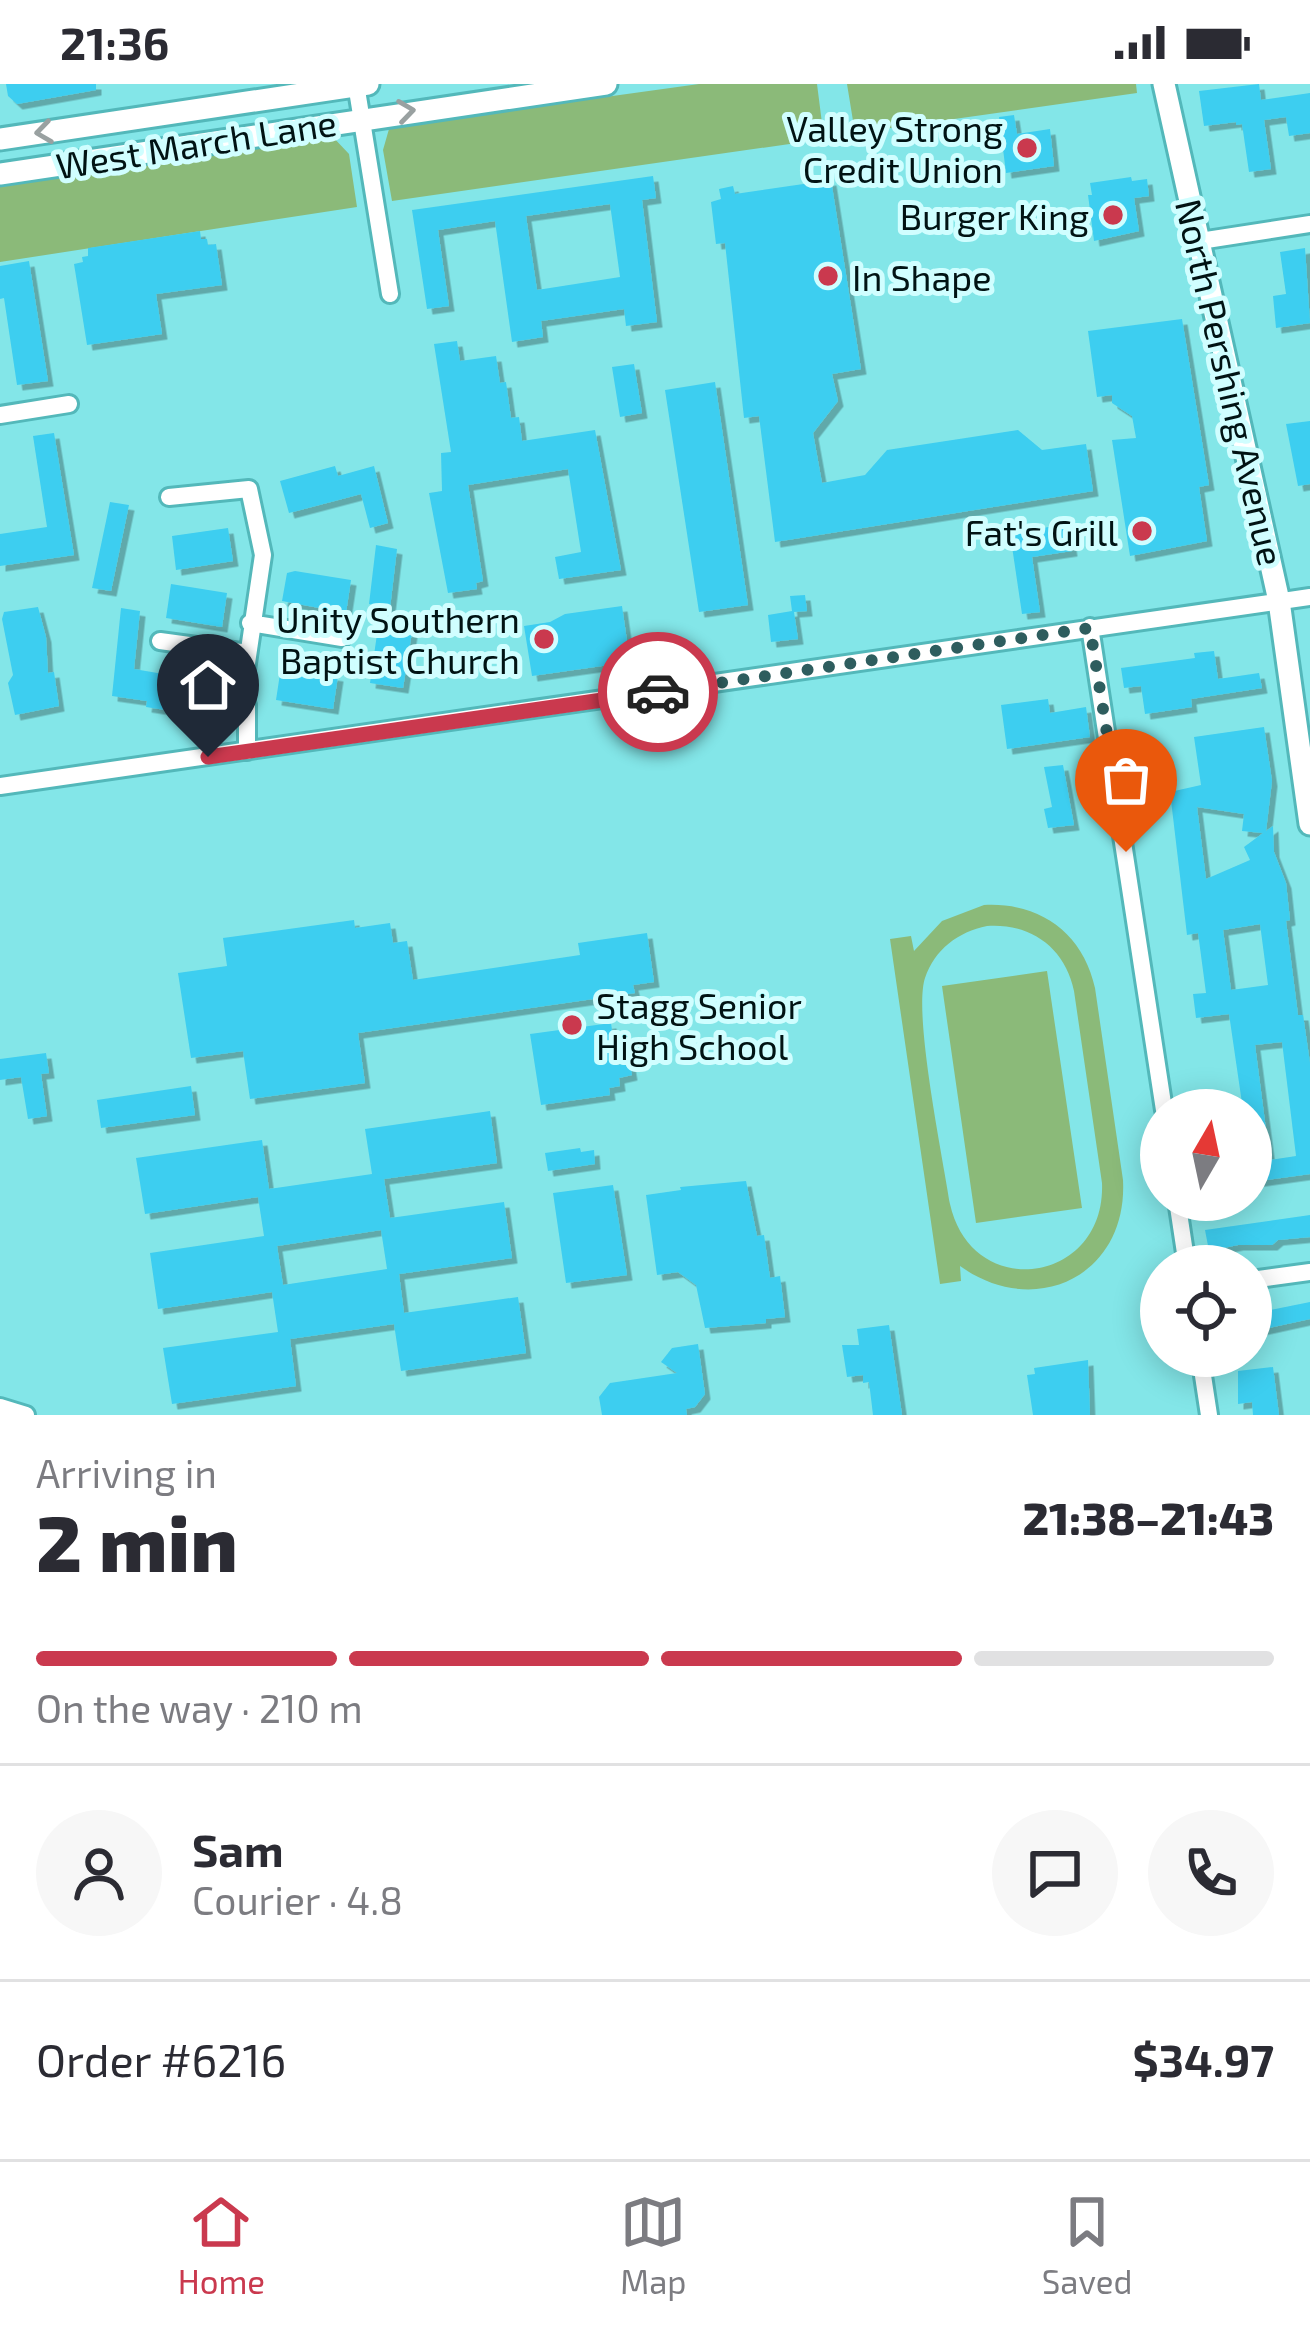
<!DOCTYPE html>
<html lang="en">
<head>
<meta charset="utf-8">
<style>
  body { margin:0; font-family:"Exo 2",sans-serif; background:#f7f7f7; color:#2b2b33; height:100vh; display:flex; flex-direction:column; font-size:45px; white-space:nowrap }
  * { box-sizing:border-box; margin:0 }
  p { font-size:39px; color:#7c7c81 }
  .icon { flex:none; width:66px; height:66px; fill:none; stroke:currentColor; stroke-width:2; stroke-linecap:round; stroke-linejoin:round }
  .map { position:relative; height:1331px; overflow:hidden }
  .sheet { display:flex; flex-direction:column; background:#fff; flex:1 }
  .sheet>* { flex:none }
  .needle { width:78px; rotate:9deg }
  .controls { position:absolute; left:1140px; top:1005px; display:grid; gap:24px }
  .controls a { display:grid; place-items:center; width:132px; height:132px; border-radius:50%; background:#fff; box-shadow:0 6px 30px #0003; font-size:60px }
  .pin { position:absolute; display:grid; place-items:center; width:102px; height:102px; color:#fff; margin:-123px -51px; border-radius:50% 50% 50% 0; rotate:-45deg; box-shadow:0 0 12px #0007 }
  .pin .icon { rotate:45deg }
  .courier { position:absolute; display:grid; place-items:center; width:120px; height:120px; margin:-60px; border:9px solid #ca394e; border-radius:50%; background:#fff; color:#222; box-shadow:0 3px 15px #0007 }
  .summary em { font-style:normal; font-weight:800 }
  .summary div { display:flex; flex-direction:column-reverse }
  .summary { display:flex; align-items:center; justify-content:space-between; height:204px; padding:0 36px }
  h1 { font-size:78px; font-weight:800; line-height:90px }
  .bar { display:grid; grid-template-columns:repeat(4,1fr); gap:18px 12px; align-content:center; height:144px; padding:0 36px }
  .bar i { height:15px; border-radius:9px; background:#e1e1e2 }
  .bar .active { background:#ca394e }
  .bar p { grid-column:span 4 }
  .line { display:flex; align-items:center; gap:30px; padding:0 36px; border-top:3px solid #e1e1e2 }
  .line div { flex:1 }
  .round { display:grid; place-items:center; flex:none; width:126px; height:126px; border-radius:63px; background:#f7f7f7 }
  .status { display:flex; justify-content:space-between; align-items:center; height:84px; padding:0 60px; background:#fff; direction:ltr }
  .status svg { height:33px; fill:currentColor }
  .menu { display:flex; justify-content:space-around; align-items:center; height:168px; border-top:3px solid #e1e1e2; background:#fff; font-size:33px; color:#7c7c81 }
  .menu a { display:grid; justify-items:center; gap:6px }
  .menu .active { color:#ca394e }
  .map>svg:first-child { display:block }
  .green { fill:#8bba79; fill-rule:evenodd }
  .building { fill:#3ecef0; fill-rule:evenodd; filter:url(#shadow) }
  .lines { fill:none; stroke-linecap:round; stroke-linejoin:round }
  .minor-casing { stroke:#53b8ba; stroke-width:22 }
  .major-casing { stroke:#53b8ba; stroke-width:27 }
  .minor { stroke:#fff; stroke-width:16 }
  .major { stroke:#fff; stroke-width:21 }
  .oneway { stroke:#99a1a1 }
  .done { stroke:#2e5d5e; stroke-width:12; stroke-dasharray:0 21.6 }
  .route { stroke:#ca394e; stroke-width:15 }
  .poi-dot { fill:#ca394e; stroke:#d0feff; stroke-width:4.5 }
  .labels { text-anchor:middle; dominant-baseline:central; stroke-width:10; stroke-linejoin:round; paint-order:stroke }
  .poi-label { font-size:36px; fill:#011314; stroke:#d0feff; text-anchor:end }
  .street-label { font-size:36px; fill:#011314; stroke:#d0feff }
</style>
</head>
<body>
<div class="status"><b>21:36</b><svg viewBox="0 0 49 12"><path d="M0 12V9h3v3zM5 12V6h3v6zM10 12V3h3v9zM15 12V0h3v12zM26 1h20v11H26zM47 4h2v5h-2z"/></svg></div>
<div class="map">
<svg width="1310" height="1331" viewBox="0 0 1310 1331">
  <defs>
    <filter id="shadow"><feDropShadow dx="5.5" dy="5.5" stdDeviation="0" flood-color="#0004"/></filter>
  </defs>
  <rect width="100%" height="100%" fill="#83e6e8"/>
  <!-- green -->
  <path class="green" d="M699,0H817L824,55L392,117L383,66L389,45L397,42Z
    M847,0H1136L1137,9L855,49Z
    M332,52L349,70L357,123L0,178V103Z
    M984,821C1040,818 1083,849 1095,904L1123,1096C1128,1192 1035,1236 960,1182L961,1197L940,1200L890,855L911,852L914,867L942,837ZM987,842C1031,839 1065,864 1074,907L1102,1099C1106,1200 972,1219 950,1120C943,1074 913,930 925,894C935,865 958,848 987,842Z
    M1047,887L1082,1124L976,1139L942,902Z"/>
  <!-- building -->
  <path class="building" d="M6,0H96V6L17,20L8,12Z
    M1259,0L1261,16L1310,9V49L1289,52L1286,33L1264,36L1271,85L1249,88L1242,40L1236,41V38L1204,42L1199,7Z
    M1014,31L1017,50L1050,45L1054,82L1006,89L999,33Z
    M653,92L656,114L642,116L657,238L626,242L624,225L541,237L543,253L512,258L495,137L438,146L449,222L427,225L412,126ZM610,120L620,193L537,206L526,132Z
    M1131,93L1132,97L1147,95L1149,112L1134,114L1139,147L1094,157L1088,111H1092L1090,99Z
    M831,96L861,285L832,290L838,317L813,349L822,399L865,391L887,366L1018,346L1042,366L1086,360L1093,407L775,458L759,332L744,334L725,159L716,160L711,118L721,115L719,105L733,102L735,110Z
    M200,147L201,155H207L208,161L216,160L222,201L156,210L162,250L87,261L74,180L83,178L82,173L88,172V164Z
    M1305,164L1310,239L1276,244L1273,212L1286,210L1280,168Z
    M29,177L48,297L17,301L4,214L0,215V182Z
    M1182,235L1209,401L1199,403L1207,457L1130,472L1112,356L1136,354L1132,332L1112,319V311L1097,313L1088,247Z
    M457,257L460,277L496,272L500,299L506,298L511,334L519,333L522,357L595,346L621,486L559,495L555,473L581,468L568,385L468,401L483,497L476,499L477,505L448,509L429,409L442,407L441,369L451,368L434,260Z
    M634,280L642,329L620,333L612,283Z
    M715,298L748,521L699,528L665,306Z
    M1310,337V400L1298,402L1286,340Z
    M54,349L74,471L0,482V450L47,443L33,352Z
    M335,382L338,392L374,382L388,439L370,444L361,410L289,429L280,397Z
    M110,418L129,421L111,507L92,504Z
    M1068,440L1072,467L1032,473L1040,528L1022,530L1010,449Z
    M228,444L233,477L176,486L172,452Z
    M376,461L397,465L390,524L369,520Z
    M295,487L351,496L346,529L282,517L287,489Z
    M171,500L227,509L222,543L166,534Z
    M805,511L807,527L794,528L798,555L771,558L768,531L792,527L790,512Z
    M622,522L630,578L532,592L524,542L550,538L565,530Z
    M38,523L46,553L48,589L54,588L59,622L15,631L8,599L13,591L2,535L4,528Z
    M121,524L140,527L134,585L228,601L223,635L146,623L147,617L112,612Z
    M378,543L412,548L403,604L370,599Z
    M1214,567L1218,595L1259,589L1262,604L1191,615L1192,623L1145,630L1141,602L1124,604L1121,584L1195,574L1194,569Z
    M281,583L338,592L333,625L276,616Z
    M1048,615L1050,629L1086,623L1090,653L1007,665L1001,621Z
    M1264,643L1272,697L1266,747L1273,742L1274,768L1286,799L1290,836L1286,837L1298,931H1303L1310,979V1090L1253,1098L1251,1026H1243L1229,930L1196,934L1193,910L1206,909L1198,849L1187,851L1170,708L1201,701L1194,653ZM1197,723L1244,730L1242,747L1263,749L1244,763L1250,776L1206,795ZM1260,840L1268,901L1231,906L1223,846ZM1282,958L1296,1072L1270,1076L1255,961Z
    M1063,681L1074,741L1048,744L1044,725L1052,723L1044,683Z
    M354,836L355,844L390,839L393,859L407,857L413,896L580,871L578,859L647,849L654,898L633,901L635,909L358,949L365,999L250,1015L243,967L191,974L178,889L227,882L223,854Z
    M611,939L617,981L630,979L632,991L619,994L620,1002L609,1004L610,1011L541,1021L530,950Z
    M46,969L49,989L41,990L47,1032L28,1035L21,993L0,996V975Z
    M191,1002L195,1031L101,1044L97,1016Z
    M490,1027L497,1079L384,1095L390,1134L504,1118L512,1174L399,1190L404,1229L518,1213L526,1269L401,1287L394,1240L290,1255L296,1302L172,1320L163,1264L278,1248L272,1208L158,1225L150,1169L264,1152L258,1113L145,1130L136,1074L262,1056L269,1105L372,1090L365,1045ZM381,1146L387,1185L283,1201L277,1162Z
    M580,1064L581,1068L594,1066L595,1080L548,1087L545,1069Z
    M746,1097L757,1152L764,1151L770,1194L780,1192L785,1233L766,1235V1239L705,1244L696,1201L678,1188L657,1191L646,1111L681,1106L680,1103Z
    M613,1101L627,1191L566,1199L553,1109Z
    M1310,1131V1153L1278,1156L1272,1161H1238L1209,1167L1205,1146Z
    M1310,1218V1235L1251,1248V1230Z
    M889,1241L902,1331H873L869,1298L863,1299V1291L847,1293L842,1261H859L857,1245Z
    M698,1260L705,1310L695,1323L686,1325L687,1331H602L599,1313L610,1299L677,1289L661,1278L672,1264Z
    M1088,1276L1090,1331H1033L1027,1291L1035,1290L1034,1284Z
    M1273,1283L1279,1331H1253L1252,1318L1238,1320V1287Z"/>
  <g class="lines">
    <!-- minor casing -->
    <g class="minor-casing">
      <path id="minor" d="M356,0L390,210
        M1200,157L1310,140
        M0,331L69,320
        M169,413L249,405L263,471L246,586L241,592V608L247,621V667
        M250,539L342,554
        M1090,543L1164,1026
        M160,557L248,569
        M0,702L1310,513
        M1177,1116L1187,1182
        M1251,1196L1310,1188
        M1200,1272L1209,1331
        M0,1323L26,1331"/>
    </g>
    <!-- major casing -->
    <g class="major-casing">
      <path id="major" d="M1164,0L1279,517L1310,740
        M0,55L368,0
        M0,90L606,0"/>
    </g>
    <!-- minor -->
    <use href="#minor" class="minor"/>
    <!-- major -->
    <use href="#major" class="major"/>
  </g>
  <!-- one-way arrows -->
  <defs><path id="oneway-chevron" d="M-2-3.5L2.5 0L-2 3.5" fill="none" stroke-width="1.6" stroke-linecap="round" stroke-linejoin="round" transform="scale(3)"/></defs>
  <g class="oneway">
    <use href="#oneway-chevron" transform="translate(406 27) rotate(-8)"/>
    <use href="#oneway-chevron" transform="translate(44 48) rotate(172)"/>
  </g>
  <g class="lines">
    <!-- done -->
    <path class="done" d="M658,608L1090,544L1126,768"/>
    <!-- route -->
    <path class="route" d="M208,673L658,608"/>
  </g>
  <!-- markers -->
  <g class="poi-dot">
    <circle cx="1027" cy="64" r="12"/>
    <circle cx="1113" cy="131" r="12"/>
    <circle cx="828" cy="192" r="12"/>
    <circle cx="1142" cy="447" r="12"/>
    <circle cx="544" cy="555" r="12"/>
    <circle cx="572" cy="941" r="12"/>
  </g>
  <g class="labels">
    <!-- poi labels -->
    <g class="poi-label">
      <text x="1003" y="43">Valley Strong<tspan x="1003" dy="41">Credit Union</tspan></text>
      <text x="1089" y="131">Burger King</text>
      <text x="852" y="192" text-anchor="start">In Shape</text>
      <text x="1118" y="447">Fat's Grill</text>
      <text x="520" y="534">Unity Southern<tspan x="520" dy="41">Baptist Church</tspan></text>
      <text x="596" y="920" text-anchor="start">Stagg Senior<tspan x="596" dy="41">High School</tspan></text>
    </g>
    <!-- street labels -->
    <g class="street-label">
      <text transform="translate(196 59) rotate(-9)">West March Lane</text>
      <text transform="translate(1231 298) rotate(77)">North Pershing Avenue</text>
    </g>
  </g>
</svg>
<div class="controls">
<a><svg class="needle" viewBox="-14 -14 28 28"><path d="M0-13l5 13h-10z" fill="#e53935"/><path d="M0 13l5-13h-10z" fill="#7c7c81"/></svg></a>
<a><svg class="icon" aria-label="locate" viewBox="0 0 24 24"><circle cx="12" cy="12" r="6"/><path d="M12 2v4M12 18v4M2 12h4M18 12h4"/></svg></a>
</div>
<div class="pin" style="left:1126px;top:768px;background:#ea580c"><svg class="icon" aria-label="bag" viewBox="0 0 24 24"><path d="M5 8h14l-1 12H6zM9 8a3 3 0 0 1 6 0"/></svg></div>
<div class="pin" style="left:208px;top:673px;background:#1f2937"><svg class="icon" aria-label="home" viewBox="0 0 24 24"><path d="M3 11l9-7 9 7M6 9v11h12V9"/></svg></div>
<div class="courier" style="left:658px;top:608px"><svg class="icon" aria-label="car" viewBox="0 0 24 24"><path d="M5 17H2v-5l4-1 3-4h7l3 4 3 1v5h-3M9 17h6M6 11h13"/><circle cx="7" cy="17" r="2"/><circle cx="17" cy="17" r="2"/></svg></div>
</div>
<section class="sheet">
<div class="summary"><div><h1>2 min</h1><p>Arriving in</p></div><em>21:38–21:43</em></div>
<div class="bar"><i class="active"></i><i class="active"></i><i class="active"></i><i></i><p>On the way · 210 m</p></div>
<div class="line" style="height:216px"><a class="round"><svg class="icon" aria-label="person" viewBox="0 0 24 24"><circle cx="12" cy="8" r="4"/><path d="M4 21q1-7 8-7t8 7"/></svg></a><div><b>Sam</b><p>Courier · 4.8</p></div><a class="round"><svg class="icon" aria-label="chat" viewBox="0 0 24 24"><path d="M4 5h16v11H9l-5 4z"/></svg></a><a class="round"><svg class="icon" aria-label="phone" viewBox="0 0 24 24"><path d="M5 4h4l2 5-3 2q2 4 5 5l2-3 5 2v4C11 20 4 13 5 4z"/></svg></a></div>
<div class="line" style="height:156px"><div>Order #6216</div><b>$34.97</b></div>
</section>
<nav class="menu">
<a class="active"><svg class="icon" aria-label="home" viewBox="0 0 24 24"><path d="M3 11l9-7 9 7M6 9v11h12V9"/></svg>Home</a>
<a><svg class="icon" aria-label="map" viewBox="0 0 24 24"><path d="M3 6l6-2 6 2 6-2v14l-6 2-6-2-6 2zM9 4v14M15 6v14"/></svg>Map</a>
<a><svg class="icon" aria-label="saved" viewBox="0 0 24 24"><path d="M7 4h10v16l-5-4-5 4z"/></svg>Saved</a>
</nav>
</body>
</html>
